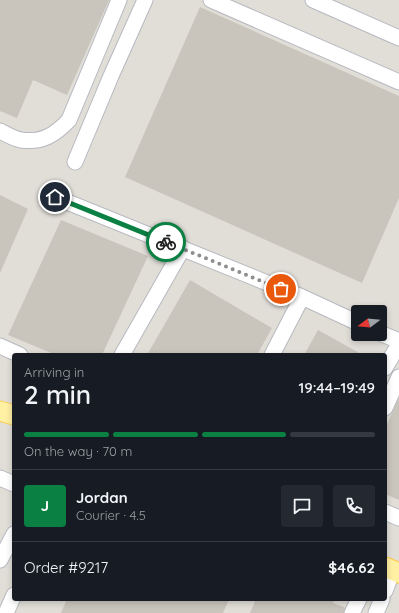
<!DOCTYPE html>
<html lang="en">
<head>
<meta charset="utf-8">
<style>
  body { margin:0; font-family:Quicksand,sans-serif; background:#242831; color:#f1f3f6; height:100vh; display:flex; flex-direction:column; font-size:15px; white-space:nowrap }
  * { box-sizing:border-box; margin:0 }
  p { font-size:13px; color:#9ea1a6 }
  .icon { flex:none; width:22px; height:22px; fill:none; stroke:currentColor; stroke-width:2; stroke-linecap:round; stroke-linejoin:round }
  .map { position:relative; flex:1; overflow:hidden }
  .details { position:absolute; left:12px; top:353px; width:375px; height:248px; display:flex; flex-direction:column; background:#171b24; border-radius:4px; box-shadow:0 2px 6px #0003 }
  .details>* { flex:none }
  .needle { width:26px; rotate:254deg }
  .fabs { position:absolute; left:351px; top:305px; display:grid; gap:8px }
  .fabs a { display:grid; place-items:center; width:36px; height:36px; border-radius:4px; background:#171b24; box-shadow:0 2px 6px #0003; font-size:20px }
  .pin { position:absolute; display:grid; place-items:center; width:34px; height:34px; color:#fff; margin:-17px; border:2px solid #fff; border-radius:50%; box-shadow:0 1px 4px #0007 }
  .courier { position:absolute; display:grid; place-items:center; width:40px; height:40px; margin:-20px; border:3px solid #0b8043; border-radius:50%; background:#fff; color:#222; box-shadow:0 1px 5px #0007 }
  .head em { font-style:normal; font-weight:600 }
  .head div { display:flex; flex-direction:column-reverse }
  .head { display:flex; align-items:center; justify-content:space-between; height:68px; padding:0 12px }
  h1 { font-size:26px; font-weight:600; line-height:30px }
  .bar { display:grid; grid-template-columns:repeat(4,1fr); gap:6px 4px; align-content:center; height:48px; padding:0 12px }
  .bar i { height:5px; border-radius:3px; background:#363941 }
  .bar .current { background:#0b8043 }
  .bar p { grid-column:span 4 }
  .line { display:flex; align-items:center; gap:10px; padding:0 12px; border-top:1px solid #363941 }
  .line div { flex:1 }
  .round { display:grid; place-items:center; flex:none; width:42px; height:42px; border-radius:4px; background:#242831 }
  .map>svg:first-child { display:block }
  .industrial { fill:#e1ded8; fill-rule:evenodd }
  .building { fill:#c9c5bd }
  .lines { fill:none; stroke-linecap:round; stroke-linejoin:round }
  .minor-casing { stroke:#b6b9bf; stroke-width:17 }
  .major-casing { stroke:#ffcb48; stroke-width:21 }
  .minor { stroke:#fff; stroke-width:15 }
  .major { stroke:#fff0a4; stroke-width:19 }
  .done { stroke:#8d8f8f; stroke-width:4; stroke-dasharray:0 7.2 }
  .route { stroke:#0b8043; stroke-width:5 }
</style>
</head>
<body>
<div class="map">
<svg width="399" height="613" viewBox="0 0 399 613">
  <rect width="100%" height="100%" fill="#eeebe0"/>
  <!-- industrial -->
  <path class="industrial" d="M0,0H399V613H0ZM358,312H380V334H358ZM14,355H385V599H14Z"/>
  <!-- building -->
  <path class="building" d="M0,0H109L67,95L33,80L17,118L0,111Z
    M200,7L399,96V198L362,283L125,177Z
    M0,195L28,209L0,273Z
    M61,220L148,256L102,355H56L8,335Z
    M190,280L272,328L257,355H147Z
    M318,330L363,355H304Z
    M399,397V500L385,494V429Z
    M67,599H229L223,613H61Z
    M256,599H335L333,603L344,607L346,611L345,613H250Z"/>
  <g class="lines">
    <!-- minor casing -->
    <g class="minor-casing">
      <path id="minor" d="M211,0L399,82
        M313,0L399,38
        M0,131C6,134 14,139 21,140C42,143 55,135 69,120L119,0
        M75,162L111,76L145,0
        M55,197L302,297L358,323
        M380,333L399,341
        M0,346L20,355
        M122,355L183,248
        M272,355L302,297
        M385,368L399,344
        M385,408L399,377
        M0,478L14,484
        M385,512L399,518
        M0,560L14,534
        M385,591L393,570
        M6,613L14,595
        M352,613L359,599
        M376,613L382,599"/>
    </g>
    <!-- major casing -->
    <g class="major-casing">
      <path id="major" d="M0,411L14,415
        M385,567L399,573"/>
    </g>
    <!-- minor -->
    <use href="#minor" class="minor"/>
    <!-- major -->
    <use href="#major" class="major"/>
  </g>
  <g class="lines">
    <!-- done -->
    <path class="done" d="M166,242L281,289"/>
    <!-- route -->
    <path class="route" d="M55,197L166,242"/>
  </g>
</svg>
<div class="fabs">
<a><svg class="needle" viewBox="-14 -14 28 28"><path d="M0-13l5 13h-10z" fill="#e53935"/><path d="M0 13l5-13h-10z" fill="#9ea1a6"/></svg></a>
</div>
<div class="pin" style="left:281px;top:289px;background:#ea580c"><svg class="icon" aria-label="bag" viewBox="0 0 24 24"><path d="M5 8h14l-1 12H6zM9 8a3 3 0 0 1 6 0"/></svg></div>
<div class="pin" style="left:55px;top:197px;background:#1f2937"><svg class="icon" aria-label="home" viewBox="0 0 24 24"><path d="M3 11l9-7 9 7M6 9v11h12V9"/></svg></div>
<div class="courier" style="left:166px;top:242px"><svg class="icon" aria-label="bike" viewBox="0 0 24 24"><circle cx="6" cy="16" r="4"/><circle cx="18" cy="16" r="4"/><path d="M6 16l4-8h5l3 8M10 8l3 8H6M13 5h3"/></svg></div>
<section class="details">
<div class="head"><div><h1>2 min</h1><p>Arriving in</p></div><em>19:44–19:49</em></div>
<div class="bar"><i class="current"></i><i class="current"></i><i class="current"></i><i></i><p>On the way · 70 m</p></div>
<div class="line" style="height:72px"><b class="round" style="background:#0b8043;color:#fff">J</b><div><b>Jordan</b><p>Courier · 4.5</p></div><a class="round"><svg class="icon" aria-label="chat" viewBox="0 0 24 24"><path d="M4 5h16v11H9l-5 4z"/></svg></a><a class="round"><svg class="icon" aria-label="phone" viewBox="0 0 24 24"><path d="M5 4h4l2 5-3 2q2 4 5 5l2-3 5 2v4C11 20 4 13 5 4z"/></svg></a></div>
<div class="line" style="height:52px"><div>Order #9217</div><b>$46.62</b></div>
</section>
</div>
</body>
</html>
